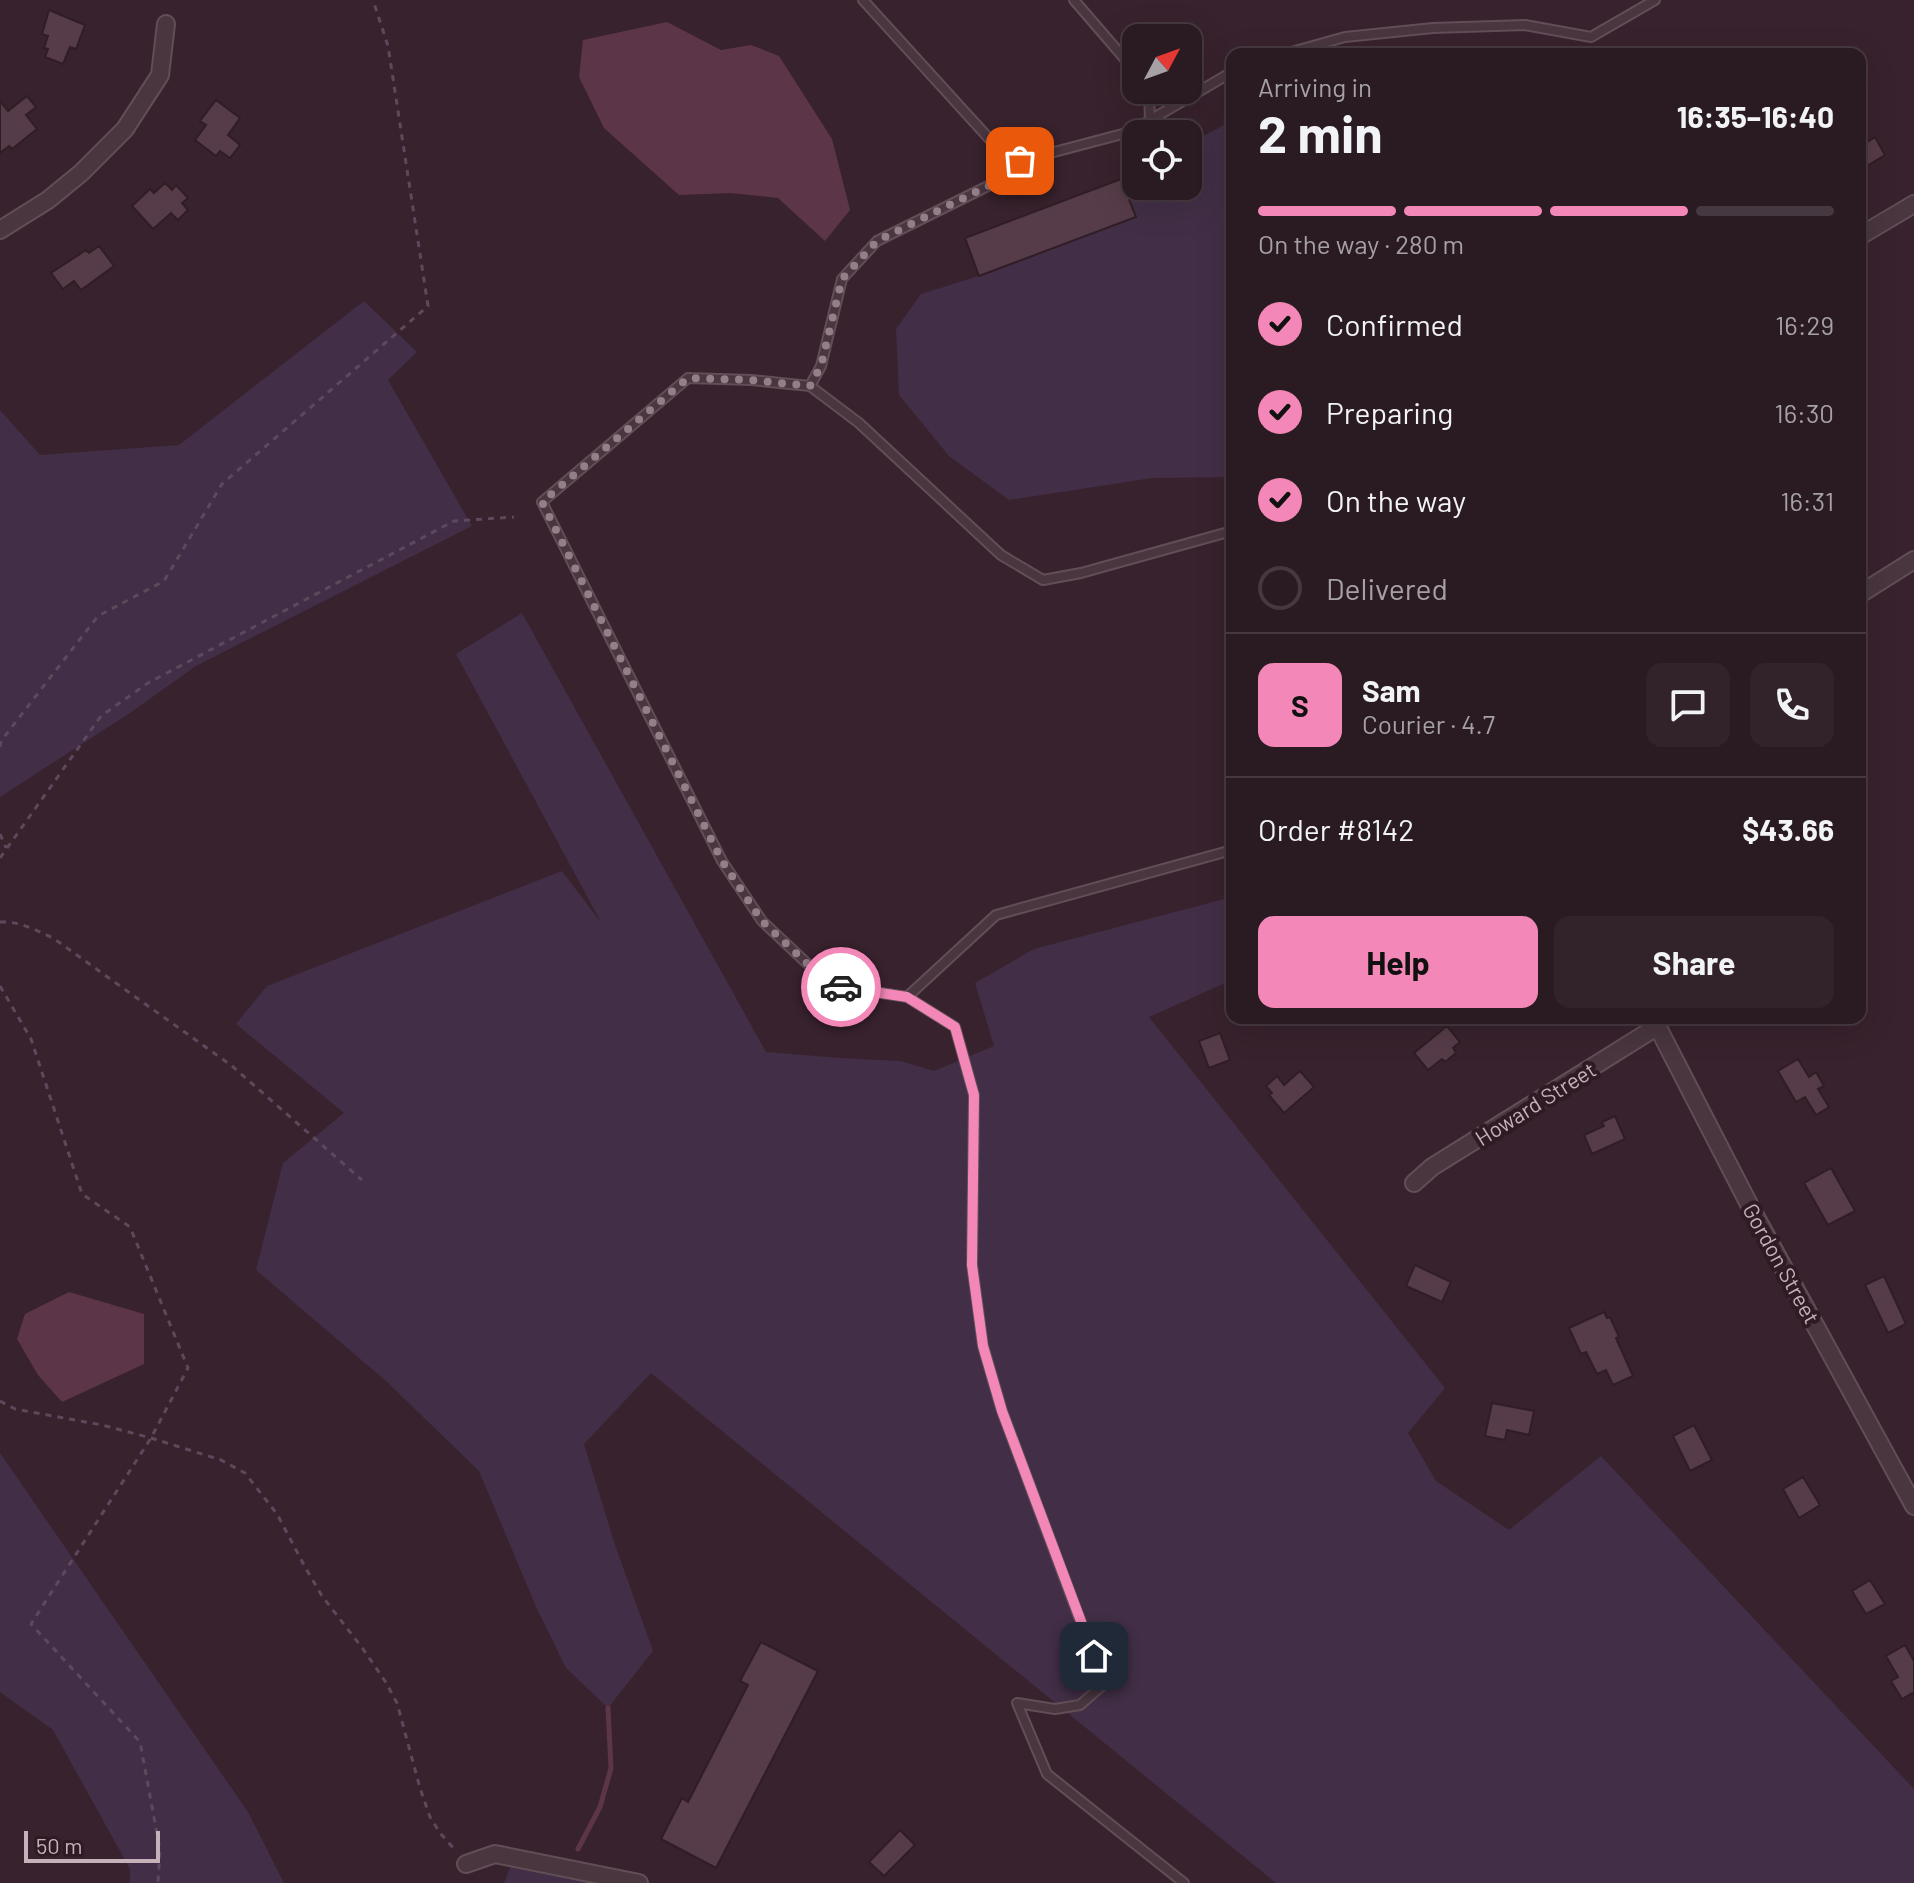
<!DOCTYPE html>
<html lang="en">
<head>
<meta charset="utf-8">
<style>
  body { margin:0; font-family:Barlow,sans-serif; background:#32232a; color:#f1f3f6; height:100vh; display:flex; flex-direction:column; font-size:30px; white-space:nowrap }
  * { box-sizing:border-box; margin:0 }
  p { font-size:26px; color:#a5a1a5 }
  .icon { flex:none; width:44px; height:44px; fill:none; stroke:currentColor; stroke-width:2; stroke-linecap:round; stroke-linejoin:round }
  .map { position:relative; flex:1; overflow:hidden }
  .sheet { position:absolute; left:1226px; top:48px; width:640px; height:976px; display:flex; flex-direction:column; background:#2a1a22; border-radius:16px; box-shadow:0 8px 32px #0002,0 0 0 2px #463840 }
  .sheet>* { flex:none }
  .needle { width:52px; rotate:49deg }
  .fabs { position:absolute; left:1122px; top:24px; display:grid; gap:16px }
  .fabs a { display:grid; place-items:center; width:80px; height:80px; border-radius:16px; background:#2a1a22; box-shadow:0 8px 32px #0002,0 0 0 2px #463840; font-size:40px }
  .scale { position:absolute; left:24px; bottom:20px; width:136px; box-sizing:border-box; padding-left:8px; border:4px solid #c5b1ba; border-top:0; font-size:22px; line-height:28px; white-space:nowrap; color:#c5b1ba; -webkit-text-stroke:6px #2e1b24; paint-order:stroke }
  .pin { position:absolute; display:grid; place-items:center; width:68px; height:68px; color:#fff; margin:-34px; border-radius:16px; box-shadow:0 4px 12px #0006 }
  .courier { position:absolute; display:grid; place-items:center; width:80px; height:80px; margin:-40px; border:6px solid #f387b7; border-radius:50%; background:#fff; color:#222; box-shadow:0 2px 10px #0007 }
  .summary em { font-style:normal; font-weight:700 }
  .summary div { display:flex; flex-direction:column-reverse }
  .summary { display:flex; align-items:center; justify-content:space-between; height:136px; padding:0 32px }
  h1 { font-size:52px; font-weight:700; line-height:60px }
  .bar { display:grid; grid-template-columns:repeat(4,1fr); gap:12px 8px; align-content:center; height:96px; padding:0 32px }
  .bar i { height:10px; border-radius:6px; background:#463840 }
  .bar .current { background:#f387b7 }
  .bar p { grid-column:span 4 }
  .line { display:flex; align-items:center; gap:20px; padding:0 32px; border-top:2px solid #463840 }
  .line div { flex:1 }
  .round { display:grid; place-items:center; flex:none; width:84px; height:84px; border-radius:16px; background:#32232a }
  ol { padding:0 32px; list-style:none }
  li { display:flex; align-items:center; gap:24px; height:88px }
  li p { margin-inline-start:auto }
  li .icon { padding:8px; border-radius:50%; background:#f387b7; color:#111; stroke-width:4 }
  li:last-child { color:#a5a1a5 }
  li i { width:44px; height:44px; border:4px solid #463840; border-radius:50% }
  .cta { display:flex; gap:16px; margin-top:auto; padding:16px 32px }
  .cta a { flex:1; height:92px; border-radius:16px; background:#f387b7; color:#111; font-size:32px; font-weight:700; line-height:92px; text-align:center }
  .cta a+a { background:#32232a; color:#f1f3f6 }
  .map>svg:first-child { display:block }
  .green { fill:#422f47 }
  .water { fill:#5d3548 }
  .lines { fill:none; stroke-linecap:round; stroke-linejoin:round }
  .stream { stroke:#5d3548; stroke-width:5 }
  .building { fill:#563c48; stroke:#301d26; stroke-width:2 }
  .lane-casing { stroke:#614e57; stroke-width:12 }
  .street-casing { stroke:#614e57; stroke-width:20 }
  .path { stroke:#5e495c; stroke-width:3; stroke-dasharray:6 6; stroke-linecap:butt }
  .lane { stroke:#49363f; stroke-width:8 }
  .street { stroke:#49363f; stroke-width:16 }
  .done { stroke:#947f89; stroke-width:8; stroke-dasharray:0 14.4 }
  .route { stroke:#f387b7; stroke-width:10 }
  .labels { text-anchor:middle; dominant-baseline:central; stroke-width:8; stroke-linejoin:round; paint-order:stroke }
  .street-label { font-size:22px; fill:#c5b1ba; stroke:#2e1b24 }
</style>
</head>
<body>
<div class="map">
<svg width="1914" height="1883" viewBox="0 0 1914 1883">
  <rect width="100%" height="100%" fill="#38222d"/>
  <!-- green -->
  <path class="green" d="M1232,121V477L1152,478L1009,500L949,456L899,395L896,329L921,294L979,276L1135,217L1121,179L1136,171V186H1188V144Z
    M364,301L417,352L388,380L472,526L196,666L130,713L0,797V410L40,455L179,445Z
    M522,613L766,1052L841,1058L901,1061L934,1071L994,1046L975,983L1034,949L1232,897V980L1149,1017L1445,1388L1408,1433L1436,1481L1509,1530L1601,1456L1914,1789V1883H1276L651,1373L584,1444L615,1545L653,1651L608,1708L566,1668L537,1609L479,1471L386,1381L256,1270L283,1163L344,1113L236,1024L267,986L562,871L602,924L456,654Z
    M0,1453L248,1812L284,1883H130V1869L53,1730L0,1692Z
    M514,1858L625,1883H504Z"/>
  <!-- water -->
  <path class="water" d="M667,22L721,50L751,45L779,56L832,139L850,210L825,241L778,198L731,193L679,195L604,128L579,77L583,40Z
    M69,1292L144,1314V1364L62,1402L38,1375L17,1339L25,1314Z"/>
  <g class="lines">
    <!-- stream -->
    <path class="stream" d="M578,1849L600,1807L611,1768L608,1708"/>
  </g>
  <!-- building -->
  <path class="building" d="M49,10L85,25L76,49L70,47L63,64L45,57L48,49L44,48L48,36L42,34Z
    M27,96L36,107L26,115L37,129L12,149L9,146L0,153V101L8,111Z
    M216,100L240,118L228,135L240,145L230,158L220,151L216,156L195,140L206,125L200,121Z
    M1875,137L1885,155L1860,170V147Z
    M1121,179L1136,217L979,276L965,238Z
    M165,183L172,190L176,185L188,198L182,203L188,210L178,220L171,213L153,229L132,206L150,189L154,193Z
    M99,246L114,266L81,290L74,281L63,289L51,273L86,250L89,253Z
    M1447,1026L1460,1042L1453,1048L1456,1053L1445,1062L1442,1059L1428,1070L1414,1053Z
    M1220,1033L1230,1060L1209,1068L1199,1041Z
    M1798,1059L1809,1077L1816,1072L1824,1086L1818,1089L1829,1107L1816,1115L1805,1097L1796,1102L1778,1071Z
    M1300,1071L1314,1087L1284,1113L1269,1095L1272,1093L1266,1086L1277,1076L1284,1085Z
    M1615,1116L1625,1139L1592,1154L1584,1135L1604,1126L1602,1122Z
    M1831,1168L1855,1211L1828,1225L1804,1183Z
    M1415,1265L1451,1282L1442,1302L1406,1286Z
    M1884,1276L1906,1324L1888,1333L1865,1285Z
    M1604,1312L1607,1318L1610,1317L1619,1337L1616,1338L1633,1376L1613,1385L1606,1370L1597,1374L1586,1352L1581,1354L1569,1328Z
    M1492,1403L1534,1411L1529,1435L1507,1430L1505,1440L1485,1436Z
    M1694,1425L1712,1460L1690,1471L1673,1436Z
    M1803,1477L1820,1505L1799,1518L1783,1489Z
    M1870,1580L1885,1604L1866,1614L1852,1591Z
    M761,1642L818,1671L716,1868L661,1839L682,1798L688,1802L748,1685L740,1681Z
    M1905,1645L1914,1661V1692L1902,1699L1891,1681L1898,1677L1886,1656Z
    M900,1830L915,1845L884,1876L869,1862Z"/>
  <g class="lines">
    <!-- lane casing -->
    <g class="lane-casing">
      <path id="lane" d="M863,0L1014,166
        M1074,0L1136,72
        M1284,54L1345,37L1433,28L1525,25L1591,37L1655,0
        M1149,90L1150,120
        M810,386L821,366L842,279L877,241L994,183L1020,161L1130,132L1232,72
        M907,997L996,915L1232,850
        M1184,1883L1047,1774L1017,1703L1055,1709L1080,1705L1104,1684L1002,1411L983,1346L972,1265L974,1095L955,1027L907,997L830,985L762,921L722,861L542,502L688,378L751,380L810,386L859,423L1001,555L1043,580L1081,573L1232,531"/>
    </g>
    <!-- street casing -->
    <g class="street-casing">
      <path id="street" d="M0,230L48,200L81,173L125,129L160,75L166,24
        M1860,236L1914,204
        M1860,594L1914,560
        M1653,1018L1752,1210L1914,1506
        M1414,1183L1432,1167L1658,1026
        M466,1864L495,1854L639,1883"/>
    </g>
    <!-- path -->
    <path class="path" d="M0,747L1,741L98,616L164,581L222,484L428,306L388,46L373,0
      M0,834L6,848
      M0,858L101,716L148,683L454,521L514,517
      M0,922C19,921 36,930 53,938L232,1066L362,1180
      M0,986L31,1039L82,1194L130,1227L188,1368L151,1438L31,1624L140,1742L160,1850L158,1883
      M0,1401L15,1409L102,1425L151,1438L221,1460L245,1473L277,1514L305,1567L322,1596L363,1649L385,1681L397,1703L420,1788L430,1817L440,1833L455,1850"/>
    <!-- lane -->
    <use href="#lane" class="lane"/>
    <!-- street -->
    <use href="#street" class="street"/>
  </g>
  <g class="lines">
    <!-- done -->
    <path class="done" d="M841,987L830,985L762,921L722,861L542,502L688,378L751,380L810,386L821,366L842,279L877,241L994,183L1020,161"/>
    <!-- route -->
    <path class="route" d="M841,987L907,997L955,1027L974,1095L972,1265L983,1346L1002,1411L1094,1656"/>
  </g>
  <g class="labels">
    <!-- street labels -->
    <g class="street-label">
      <text transform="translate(1535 1103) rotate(-32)">Howard Street</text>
      <text transform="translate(1782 1263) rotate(61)">Gordon Street</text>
    </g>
  </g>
</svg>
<div class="fabs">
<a><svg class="needle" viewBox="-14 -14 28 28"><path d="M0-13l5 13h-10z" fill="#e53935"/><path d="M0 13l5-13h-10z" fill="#a5a1a5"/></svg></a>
<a><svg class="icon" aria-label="locate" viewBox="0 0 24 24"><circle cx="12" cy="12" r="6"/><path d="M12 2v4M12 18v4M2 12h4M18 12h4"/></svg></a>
</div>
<div class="scale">50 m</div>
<div class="pin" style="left:1020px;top:161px;background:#ea580c"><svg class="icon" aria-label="bag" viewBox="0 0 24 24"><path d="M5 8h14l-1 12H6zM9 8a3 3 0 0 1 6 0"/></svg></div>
<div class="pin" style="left:1094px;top:1656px;background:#1f2937"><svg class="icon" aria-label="home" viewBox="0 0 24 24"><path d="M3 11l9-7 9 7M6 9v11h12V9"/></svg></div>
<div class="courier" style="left:841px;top:987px"><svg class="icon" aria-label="car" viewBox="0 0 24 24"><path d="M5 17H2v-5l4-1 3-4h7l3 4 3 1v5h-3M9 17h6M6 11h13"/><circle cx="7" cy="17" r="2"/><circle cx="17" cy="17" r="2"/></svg></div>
<section class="sheet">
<div class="summary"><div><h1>2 min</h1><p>Arriving in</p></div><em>16:35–16:40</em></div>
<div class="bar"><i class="current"></i><i class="current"></i><i class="current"></i><i></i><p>On the way · 280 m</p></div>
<ol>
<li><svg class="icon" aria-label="check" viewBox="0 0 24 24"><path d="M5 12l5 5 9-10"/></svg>Confirmed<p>16:29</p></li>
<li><svg class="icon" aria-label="check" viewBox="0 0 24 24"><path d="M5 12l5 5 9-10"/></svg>Preparing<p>16:30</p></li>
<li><svg class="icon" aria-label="check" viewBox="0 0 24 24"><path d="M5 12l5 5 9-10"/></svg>On the way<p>16:31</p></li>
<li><i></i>Delivered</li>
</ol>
<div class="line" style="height:144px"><b class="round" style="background:#f387b7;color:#111">S</b><div><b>Sam</b><p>Courier · 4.7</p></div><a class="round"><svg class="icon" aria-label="chat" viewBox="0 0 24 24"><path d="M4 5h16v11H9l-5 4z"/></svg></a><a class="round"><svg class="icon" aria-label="phone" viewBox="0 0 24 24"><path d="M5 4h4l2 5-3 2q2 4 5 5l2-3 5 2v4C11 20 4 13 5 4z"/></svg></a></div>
<div class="line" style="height:104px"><div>Order #8142</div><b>$43.66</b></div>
<div class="cta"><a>Help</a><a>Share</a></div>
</section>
</div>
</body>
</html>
